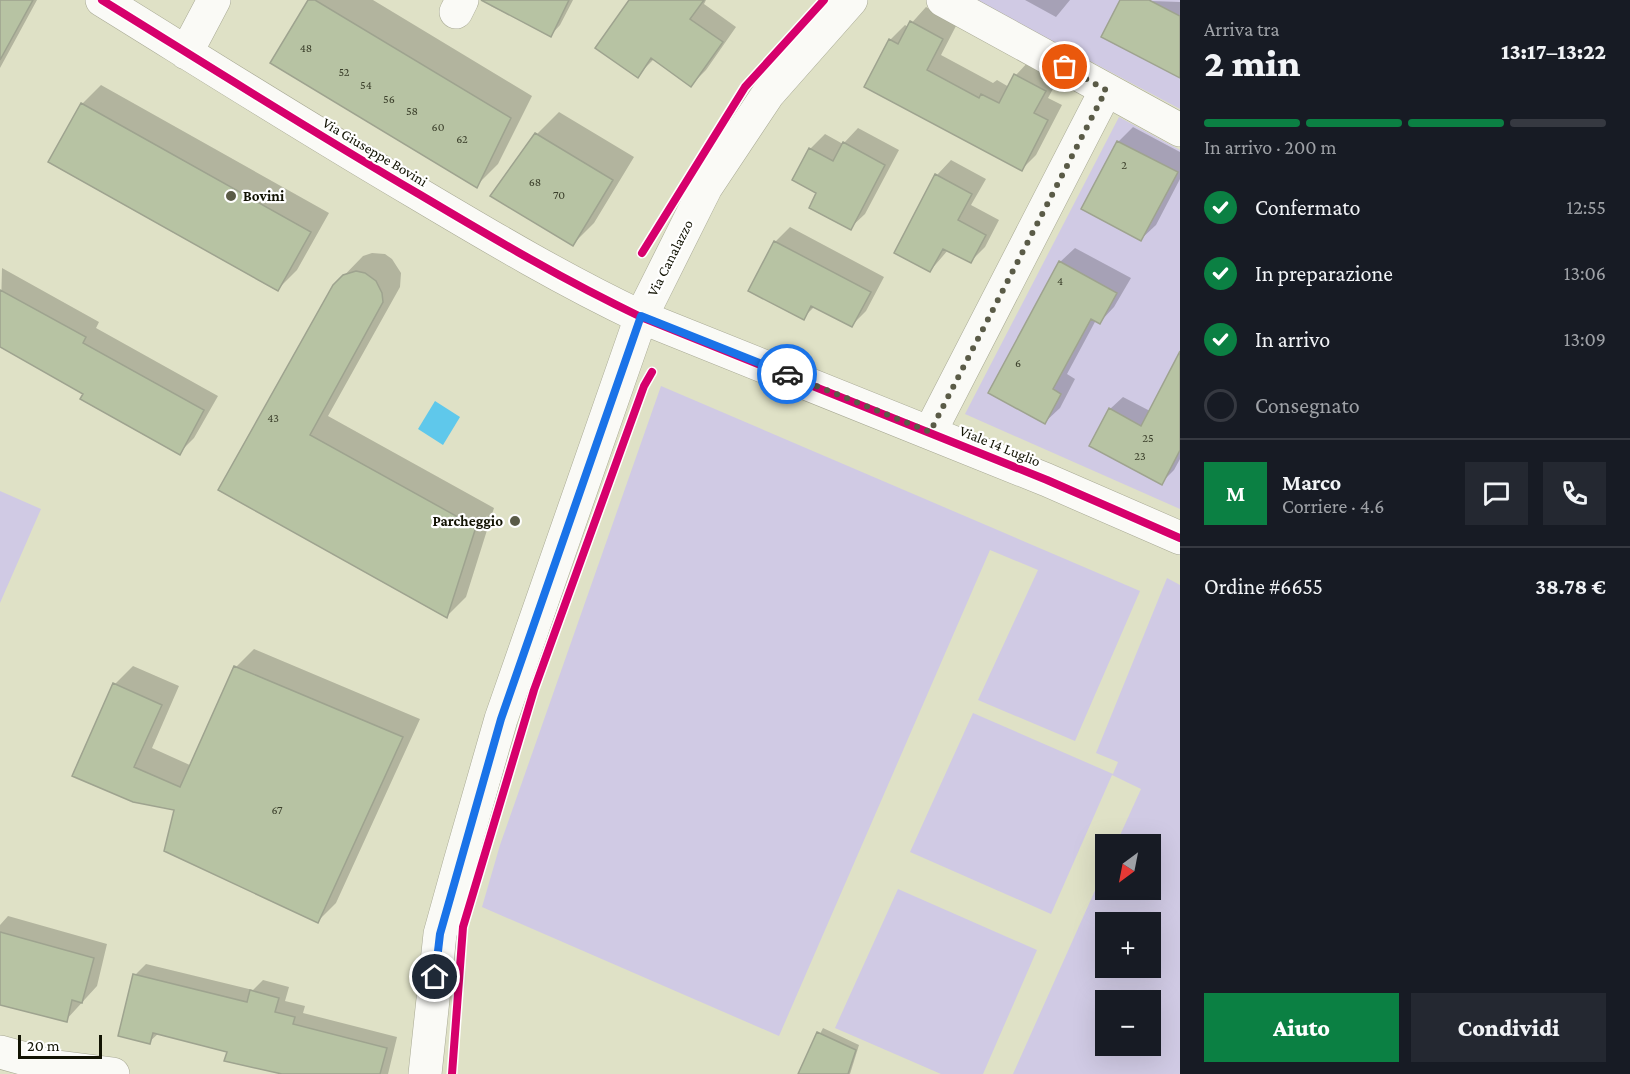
<!DOCTYPE html>
<html lang="it">
<head>
<meta charset="utf-8">
<style>
  body { margin:0; font-family:"Crimson Pro",serif; background:#242831; color:#f1f3f6; height:100vh; display:flex; flex-direction:column; font-size:22px; white-space:nowrap }
  * { box-sizing:border-box; margin:0 }
  p { font-size:20px; color:#9ea1a6 }
  .icon { flex:none; width:33px; height:33px; fill:none; stroke:currentColor; stroke-width:2; stroke-linecap:round; stroke-linejoin:round }
  .map { position:relative; flex:1; overflow:hidden }
  .drawer { display:flex; flex-direction:column; background:#171b24; width:450px }
  .drawer>* { flex:none }
  .needle { width:39px; rotate:212deg }
  .fabs { position:absolute; left:1095px; top:834px; display:grid; gap:12px }
  .fabs a { display:grid; place-items:center; width:66px; height:66px; border-radius:0px; background:#171b24; box-shadow:0 6px 24px #0002; font-size:30px }
  .scale { position:absolute; left:18px; bottom:15px; width:84px; box-sizing:border-box; padding-left:6px; border:3px solid #121303; border-top:0; font-size:16px; line-height:21px; white-space:nowrap; color:#121303; -webkit-text-stroke:4px #fff; paint-order:stroke }
  .pin { position:absolute; display:grid; place-items:center; width:51px; height:51px; color:#fff; margin:-26px; border:3px solid #fff; border-radius:50%; box-shadow:0 2px 6px #0007 }
  .courier { position:absolute; display:grid; place-items:center; width:60px; height:60px; margin:-30px; border:4px solid #1a73e8; border-radius:50%; background:#fff; color:#222; box-shadow:0 2px 8px #0007 }
  .summary em { font-style:normal; font-weight:800 }
  .summary div { display:flex; flex-direction:column-reverse }
  .summary { display:flex; align-items:center; justify-content:space-between; height:102px; padding:0 24px }
  h1 { font-size:39px; font-weight:800; line-height:45px }
  .bar { display:grid; grid-template-columns:repeat(4,1fr); gap:9px 6px; align-content:center; height:72px; padding:0 24px }
  .bar i { height:8px; border-radius:4px; background:#363941 }
  .bar .current { background:#0b8043 }
  .bar p { grid-column:span 4 }
  .line { display:flex; align-items:center; gap:15px; padding:0 24px; border-top:2px solid #363941 }
  .line div { flex:1 }
  .round { display:grid; place-items:center; flex:none; width:63px; height:63px; border-radius:0px; background:#242831 }
  ol { padding:0 24px; list-style:none }
  li { display:flex; align-items:center; gap:18px; height:66px }
  li p { margin-inline-start:auto }
  li .icon { padding:6px; border-radius:50%; background:#0b8043; color:#fff; stroke-width:4 }
  li:last-child { color:#9ea1a6 }
  li i { width:33px; height:33px; border:3px solid #363941; border-radius:50% }
  .button { display:flex; gap:12px; margin-top:auto; padding:12px 24px }
  .button a { flex:1; height:69px; border-radius:0px; background:#0b8043; color:#fff; font-size:24px; font-weight:800; line-height:69px; text-align:center }
  .button a+a { background:#242831; color:#f1f3f6 }
  main { display:flex; flex:1; min-height:0 }
  .map>svg:first-child { display:block }
  .green { fill:#d0cae4; fill-rule:evenodd }
  .water { fill:#5fc8eb }
  .shadow { fill:#0003 }
  .building { fill:#b7c3a3; stroke:#9ea38f; stroke-width:1.5 }
  .lines { fill:none; stroke-linecap:round; stroke-linejoin:round }
  .minor-casing { stroke:#a8a994; stroke-width:34 }
  .minor { stroke:#fafaf6; stroke-width:33 }
  .cycleway-casing { stroke:#fff; stroke-width:11 }
  .cycleway { stroke:#d6006c; stroke-width:8 }
  .done { stroke:#5a5b47; stroke-width:6; stroke-dasharray:0 10.8 }
  .route { stroke:#1a73e8; stroke-width:8 }
  .poi-dot { fill:#5a5b47; stroke:#fff; stroke-width:2 }
  .labels { text-anchor:middle; dominant-baseline:central; stroke-width:4.5; stroke-linejoin:round; paint-order:stroke }
  .number-label { font-size:12px; fill:#3b3f2b }
  .street-label { font-size:15px; fill:#121303; stroke:#fff }
  .poi-label { font-size:15px; font-weight:bold; fill:#121303; stroke:#fff; text-anchor:start }
</style>
</head>
<body>
<main>
<div class="map">
<svg width="1180" height="1074" viewBox="0 0 1180 1074">
  <rect width="100%" height="100%" fill="#dfe1c6"/>
  <!-- green -->
  <path class="green" d="M975,0H1180V109Z
    M1119,117L1180,150V509L965,414Z
    M661,386L1140,591L1075,741L978,700L1038,570L990,550L779,1036L482,907L500,845Z
    M0,491L41,509L0,603Z
    M1167,578L1180,585V1074H1013L1105,868L1106,890H1150V844H1116L1141,789L1112,775L1051,914L910,852L973,713L1113,774L1118,762L1096,753ZM1106,922H1150V968H1106ZM1106,1000H1150V1046H1106Z
    M898,889L1037,950L983,1074H941L835,1028Z"/>
  <!-- water -->
  <path class="water" d="M435,401L460,417L443,445L418,429Z"/>
  <!-- shadow -->
  <path class="shadow" d="M0,0H37L0,68Z
    M309,0H373L532,96L498,164L476,186Z
    M494,0H573L560,25L551,35L491,6Z
    M631,0H706L704,4L736,27L706,70L691,85L654,59L637,76Z
    M1025,0H1070L1056,17Z
    M1122,0L1180,2V77L1103,37Z
    M926,7L957,24L941,55L993,83L997,80L1009,87L1016,75L1030,60L1060,76L1048,98L1062,105L1036,155L1022,169L890,40L905,25L908,27Z
    M101,85L329,213L297,270L278,289L82,104Z
    M559,112L634,157L594,223L572,245L492,196L537,134Z
    M1133,127L1180,152V179L1156,225L1141,239L1118,142Z
    M858,128L899,150L865,214L850,228L818,193L794,180L810,149L825,134L843,144Z
    M951,160L986,179L971,205L999,220L985,247L970,262L948,250L930,271L937,175Z
    M790,227L884,277L866,311L851,326L815,306L803,318L750,290L775,242Z
    M1075,248L1131,278L1114,307L1100,322L1096,320L1067,374L1075,379L1060,408L1045,422L1060,262Z
    M372,253L385,254L392,259L401,273L400,287L328,416L494,508L466,597L447,616L220,489L334,286L363,256Z
    M2,268L99,322L96,328L218,396L194,438L179,453L85,393L0,346Z
    M1180,354V459L1174,470L1161,483L1110,409L1123,397L1150,411Z
    M254,649L420,719L336,903L318,921L175,809L133,801L115,684L133,666L179,686L152,748L192,766L236,667Z
    M8,916L107,944L97,986L66,1020L0,1004V925Z
    M146,964L253,990L263,980L289,987L285,1001L305,1006L303,1013L397,1037L388,1074H285L229,1051L159,1033L149,1042L135,975Z
    M823,1028L859,1045L850,1074H800Z"/>
  <!-- building -->
  <path class="building" d="M0,0H33L0,60Z
    M308,0H315L511,118L477,188L270,63Z
    M481,0H569L551,37Z
    M629,0H704L690,19L723,42L691,87L651,58L638,78L595,48Z
    M1120,0H1149L1180,16V78L1101,37Z
    M910,21L943,39L927,70L979,98L981,94L999,103L1014,74L1046,91L1034,113L1048,120L1022,171L864,87L889,39L898,44Z
    M81,103L311,232L278,291L48,162Z
    M535,133L613,180L573,246L490,196Z
    M1117,141L1178,172L1141,241L1081,209Z
    M843,142L885,165L851,230L809,208L816,193L792,180L809,148L833,161Z
    M935,174L972,194L958,220L986,235L971,263L943,249L930,272L894,253Z
    M774,241L871,292L852,327L811,306L804,320L748,291Z
    M1059,261L1117,293L1100,324L1091,319L1053,389L1061,394L1045,424L988,393Z
    M356,271L365,273L376,281L382,293L383,302L310,435L476,527L447,618L218,490L333,285L343,275Z
    M0,290L86,337L83,343L204,410L180,455L80,399L83,394L0,347Z
    M1180,351V450L1162,485L1089,446L1109,408L1141,426Z
    M234,666L403,737L318,923L164,851L174,810L133,802L72,776L113,683L162,705L134,767L180,787Z
    M0,932L94,958L82,1003L72,1000L67,1022L0,1005Z
    M133,974L247,1002L250,990L279,998L275,1012L295,1017L293,1024L387,1048L380,1074H282L224,1061L227,1052L153,1033L150,1044L118,1036Z
    M817,1032L856,1050L848,1074H798Z"/>
  <g class="lines">
    <!-- minor casing -->
    <g class="minor-casing">
      <path id="minor" d="M102,0C207,65 311,131 417,193C491,237 563,280 641,317L1047,480L1180,538
        M943,0L1180,130
        M456,12L462,0
        M186,53L214,0
        M930,432L1106,90
        M0,1052L80,1074
        M58,1067L113,1074
        M425,1074L440,934L460,862L501,719L641,317L706,187L768,94L851,0"/>
    </g>
    <!-- minor -->
    <use href="#minor" class="minor"/>
    <!-- cycleway casing -->
    <g class="cycleway-casing">
      <path id="cycleway" d="M102,0C207,65 311,131 417,193C491,237 563,280 641,317L1047,480L1180,538
        M642,253L745,87L824,0
        M452,1074L463,927L534,690L644,386L652,372"/>
    </g>
    <!-- cycleway -->
    <use href="#cycleway" class="cycleway"/>
  </g>
  <g class="lines">
    <!-- done -->
    <path class="done" d="M787,374L930,432L1106,90L1065,67"/>
    <!-- route -->
    <path class="route" d="M435,977L440,934L501,719L641,316L787,374"/>
  </g>
  <!-- markers -->
  <g class="poi-dot">
    <circle cx="231" cy="196" r="6"/>
    <circle cx="515" cy="521" r="6"/>
  </g>
  <g class="labels">
    <!-- number labels -->
    <g class="number-label">
      <text x="306" y="48">48</text>
      <text x="344" y="72">52</text>
      <text x="366" y="85">54</text>
      <text x="389" y="99">56</text>
      <text x="412" y="111">58</text>
      <text x="438" y="127">60</text>
      <text x="462" y="139">62</text>
      <text x="1124" y="165">2</text>
      <text x="535" y="182">68</text>
      <text x="559" y="195">70</text>
      <text x="1060" y="281">4</text>
      <text x="1018" y="363">6</text>
      <text x="273" y="418">43</text>
      <text x="1148" y="438">25</text>
      <text x="1140" y="456">23</text>
      <text x="277" y="810">67</text>
    </g>
    <!-- street labels -->
    <g class="street-label">
      <text transform="translate(375 152) rotate(31)">Via Giuseppe Bovini</text>
      <text transform="translate(670 258) rotate(-63)">Via Canalazzo</text>
      <text transform="translate(1000 446) rotate(22)">Viale 14 Luglio</text>
    </g>
    <!-- poi labels -->
    <g class="poi-label">
      <text x="243" y="196">Bovini</text>
      <text x="503" y="521" text-anchor="end">Parcheggio</text>
    </g>
  </g>
</svg>
<div class="fabs">
<a><svg class="needle" viewBox="-14 -14 28 28"><path d="M0-13l5 13h-10z" fill="#e53935"/><path d="M0 13l5-13h-10z" fill="#9ea1a6"/></svg></a>
<a>+</a>
<a>−</a>
</div>
<div class="scale">20 m</div>
<div class="pin" style="left:1065px;top:67px;background:#ea580c"><svg class="icon" aria-label="bag" viewBox="0 0 24 24"><path d="M5 8h14l-1 12H6zM9 8a3 3 0 0 1 6 0"/></svg></div>
<div class="pin" style="left:435px;top:977px;background:#1f2937"><svg class="icon" aria-label="home" viewBox="0 0 24 24"><path d="M3 11l9-7 9 7M6 9v11h12V9"/></svg></div>
<div class="courier" style="left:787px;top:374px"><svg class="icon" aria-label="car" viewBox="0 0 24 24"><path d="M5 17H2v-5l4-1 3-4h7l3 4 3 1v5h-3M9 17h6M6 11h13"/><circle cx="7" cy="17" r="2"/><circle cx="17" cy="17" r="2"/></svg></div>
</div>
<section class="drawer">
<div class="summary"><div><h1>2 min</h1><p>Arriva tra</p></div><em>13:17–13:22</em></div>
<div class="bar"><i class="current"></i><i class="current"></i><i class="current"></i><i></i><p>In arrivo · 200 m</p></div>
<ol>
<li><svg class="icon" aria-label="check" viewBox="0 0 24 24"><path d="M5 12l5 5 9-10"/></svg>Confermato<p>12:55</p></li>
<li><svg class="icon" aria-label="check" viewBox="0 0 24 24"><path d="M5 12l5 5 9-10"/></svg>In preparazione<p>13:06</p></li>
<li><svg class="icon" aria-label="check" viewBox="0 0 24 24"><path d="M5 12l5 5 9-10"/></svg>In arrivo<p>13:09</p></li>
<li><i></i>Consegnato</li>
</ol>
<div class="line" style="height:108px"><b class="round" style="background:#0b8043;color:#fff">M</b><div><b>Marco</b><p>Corriere · 4.6</p></div><a class="round"><svg class="icon" aria-label="chat" viewBox="0 0 24 24"><path d="M4 5h16v11H9l-5 4z"/></svg></a><a class="round"><svg class="icon" aria-label="phone" viewBox="0 0 24 24"><path d="M5 4h4l2 5-3 2q2 4 5 5l2-3 5 2v4C11 20 4 13 5 4z"/></svg></a></div>
<div class="line" style="height:78px"><div>Ordine #6655</div><b>38.78 €</b></div>
<div class="button"><a>Aiuto</a><a>Condividi</a></div>
</section>
</main>
</body>
</html>
